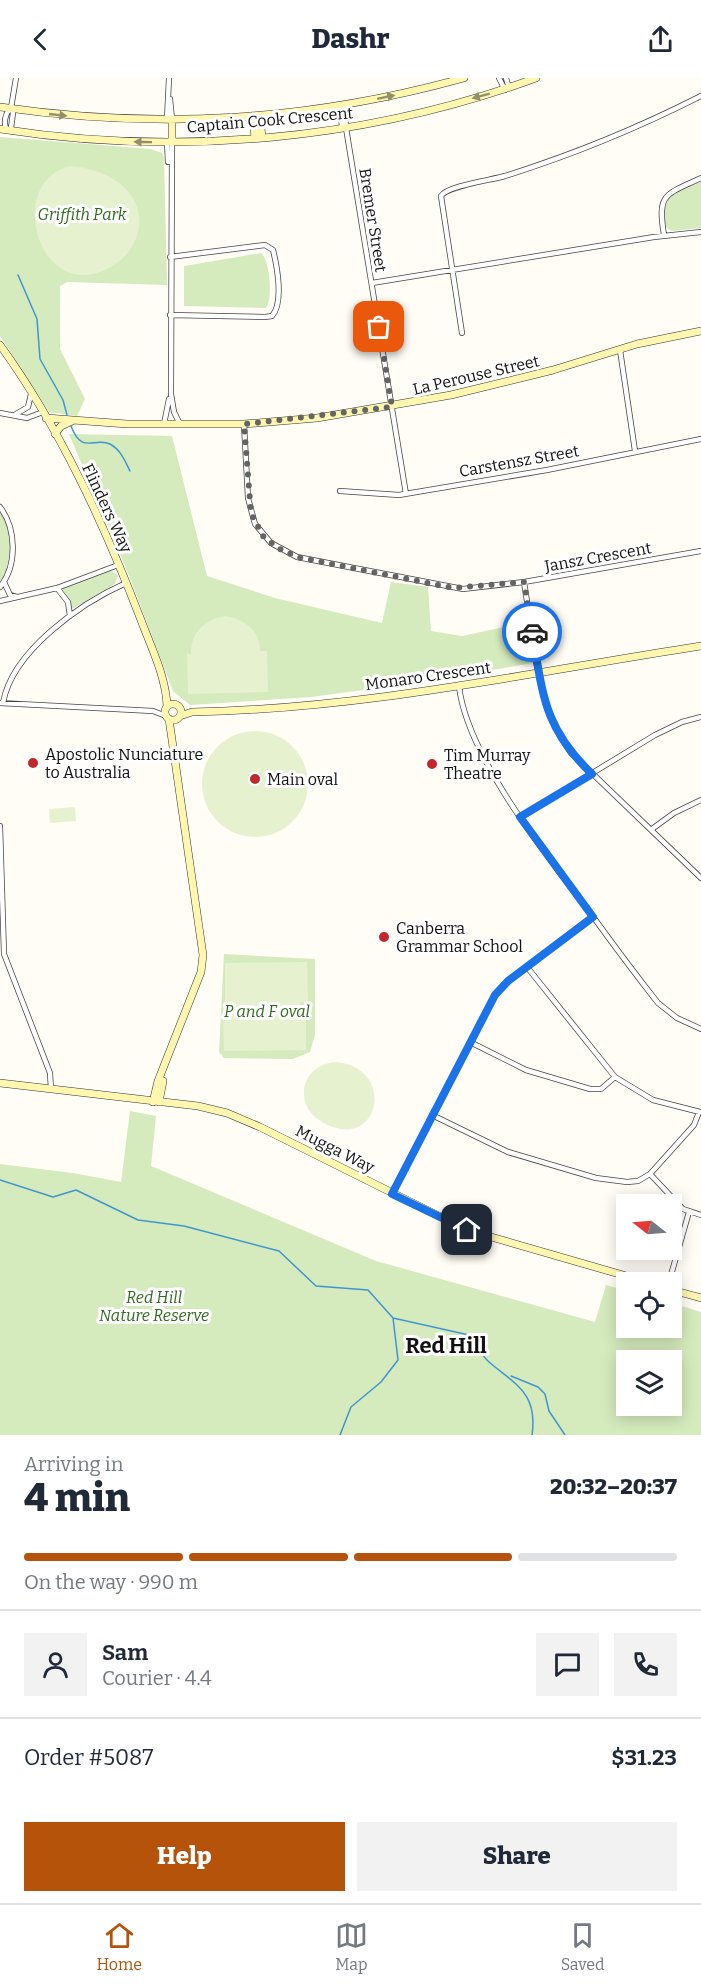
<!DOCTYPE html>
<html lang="en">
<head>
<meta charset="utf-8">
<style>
  body { margin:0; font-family:Bitter,serif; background:#f2f2f3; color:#1f2937; height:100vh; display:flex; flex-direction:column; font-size:22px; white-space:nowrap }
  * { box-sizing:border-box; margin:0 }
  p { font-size:20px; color:#747a83 }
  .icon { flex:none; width:33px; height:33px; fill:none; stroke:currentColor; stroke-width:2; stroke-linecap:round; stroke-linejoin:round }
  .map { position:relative; height:1357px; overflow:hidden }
  .drawer { display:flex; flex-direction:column; background:#fff; flex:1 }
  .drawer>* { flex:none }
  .needle { width:39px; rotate:287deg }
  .buttons { position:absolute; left:616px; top:1116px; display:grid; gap:12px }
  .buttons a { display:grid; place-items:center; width:66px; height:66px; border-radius:0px; background:#fff; box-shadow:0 3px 15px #0003; font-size:30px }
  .pin { position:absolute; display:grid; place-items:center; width:51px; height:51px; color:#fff; margin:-26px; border-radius:12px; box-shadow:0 3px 9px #0006 }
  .courier { position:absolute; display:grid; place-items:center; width:60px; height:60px; margin:-30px; border:4px solid #1a73e8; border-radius:50%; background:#fff; color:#222; box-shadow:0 2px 8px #0007 }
  .headline em { font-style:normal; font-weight:800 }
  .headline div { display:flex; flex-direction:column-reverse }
  .headline { display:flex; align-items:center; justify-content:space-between; height:102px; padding:0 24px }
  h1 { font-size:39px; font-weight:800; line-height:45px }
  .bar { display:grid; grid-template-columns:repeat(4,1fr); gap:9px 6px; align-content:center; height:72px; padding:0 24px }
  .bar i { height:8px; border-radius:4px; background:#e0e1e3 }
  .bar .selected { background:#b45309 }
  .bar p { grid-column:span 4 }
  .line { display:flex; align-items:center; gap:15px; padding:0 24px; border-top:2px solid #e0e1e3 }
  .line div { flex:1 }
  .round { display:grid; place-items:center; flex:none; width:63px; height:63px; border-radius:0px; background:#f2f2f3 }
  .cta { display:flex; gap:12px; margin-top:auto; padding:12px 24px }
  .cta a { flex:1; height:69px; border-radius:0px; background:#b45309; color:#fff; font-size:24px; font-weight:800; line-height:69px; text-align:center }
  .cta a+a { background:#f2f2f3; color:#1f2937 }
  header { display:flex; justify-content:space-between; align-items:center; height:78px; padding:0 24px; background:#fff; font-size:27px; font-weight:800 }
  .menu { display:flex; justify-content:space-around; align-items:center; height:84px; border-top:2px solid #e0e1e3; background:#fff; font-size:16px; color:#747a83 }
  .menu a { display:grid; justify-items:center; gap:3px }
  .menu .selected { color:#b45309 }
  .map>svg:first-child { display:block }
  .park { fill:#d5ebbd; fill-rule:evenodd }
  .pitch { fill:#e6f2cf }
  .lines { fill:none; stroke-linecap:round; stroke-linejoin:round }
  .stream { stroke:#3f96cf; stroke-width:1.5 }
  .street-casing { stroke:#444; stroke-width:6 }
  .secondary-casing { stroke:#333; stroke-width:8 }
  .street { stroke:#fff; stroke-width:4.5 }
  .secondary { stroke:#fff6b0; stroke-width:7 }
  .oneway { fill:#948f68 }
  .done { stroke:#646461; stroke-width:6; stroke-dasharray:0 10.8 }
  .route { stroke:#1a73e8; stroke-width:8 }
  .poi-dot { fill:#c4262e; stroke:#fff; stroke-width:2 }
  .labels { text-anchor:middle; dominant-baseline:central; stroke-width:6; stroke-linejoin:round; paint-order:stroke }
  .street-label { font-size:16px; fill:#111; stroke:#fff }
  .park-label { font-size:16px; font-style:italic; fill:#2f6b1f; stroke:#fff }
  .poi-label { font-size:16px; fill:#111; stroke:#fff; text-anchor:start }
  .district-label { font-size:22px; font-weight:bold; fill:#111; stroke:#fff }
</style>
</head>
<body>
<header><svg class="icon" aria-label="back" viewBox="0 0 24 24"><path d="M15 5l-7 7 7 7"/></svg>Dashr<svg class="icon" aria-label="share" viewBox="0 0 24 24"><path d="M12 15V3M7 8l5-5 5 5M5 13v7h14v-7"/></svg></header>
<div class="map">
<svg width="701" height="1357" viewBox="0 0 701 1357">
  <rect width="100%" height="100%" fill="#fffdf5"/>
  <!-- park -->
  <path class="park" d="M0,59L151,71L162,75L164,80L167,207L67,204L60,208V271L85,321L77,338L49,334L0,258Z
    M701,103V150L672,153L665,149C661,116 674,116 701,103Z
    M261,175C270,181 273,222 266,230L184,228V188Z
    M69,356L172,358L207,498L275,520L382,545L391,504L428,509L431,553L462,558L528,544L533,585L423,604L311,619L190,627L173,613L128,495Z
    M0,431C15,452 12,485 0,506Z
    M109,492L118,497L115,506L72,531L69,520L62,511Z
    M224,876L315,881V957L310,974L293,981L224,980L219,974Z
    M130,1033L156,1038L151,1088L376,1183L595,1244L606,1207L627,1213V1250H672V1225L701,1234V1357H0V1086L73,1095L121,1104ZM627,1282H672V1328H627Z"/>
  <!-- pitch -->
  <path class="pitch" d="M71,88C107,91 147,113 138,154C135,166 128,177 118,184C43,239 0,104 71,88Z
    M225,538C244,541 260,552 260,573H267L268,614L188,616L187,576H191C191,554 204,542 225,538Z
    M202 706a53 53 0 1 1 106 0a53 53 0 1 1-106 0Z
    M75,729L76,743L50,745L49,731Z
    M307,884L308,924H300L301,932H306V972L224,973L223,933H234L235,925H225V885Z
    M336,984C398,990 379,1075 324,1045C313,1039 304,1030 304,1016C303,998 318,985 336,984Z"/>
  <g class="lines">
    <!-- stream -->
    <path class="stream" d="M18,197L37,241L40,281L63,322L67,337
      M71,348C82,377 94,359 110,366C121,372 125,383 130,393
      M0,1102L53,1119L76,1112L138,1142L184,1148L279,1173L316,1208L368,1212L393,1240L398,1282L381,1304L351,1329L340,1357
      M393,1240L469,1257C475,1265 481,1277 489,1284C516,1307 538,1315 532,1357
      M511,1298L538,1309L545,1316L549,1333L565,1357"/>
    <!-- street casing -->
    <g class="street-casing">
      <path id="street" d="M499,0L505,12L508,7L506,0
        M170,21L172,41
        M342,29L345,32L346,50L406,416
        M342,29L339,33L342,47L346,50
        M11,30L13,35L11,50L7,52C3,46 5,35 11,30L16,0
        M167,41L169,0
        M167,64L168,84
        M172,64L171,316L174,334L180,346
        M441,118C447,108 491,102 505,98C572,77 638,50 701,18
        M441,118L462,255
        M664,157C657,115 665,117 701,100
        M170,179L265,167L273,172C277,188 284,225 272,238L265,239L170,237
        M372,205L654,159L701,154
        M620,272L635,373
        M0,335L27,340L43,334
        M16,336L28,329L31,316
        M164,346L169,321
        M244,346L248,420L255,446L271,465L297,479L463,511L524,504L701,473
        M340,413L399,417L547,392L701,361
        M0,429C16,450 18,487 0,509
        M4,504L10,517L17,519
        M524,504C534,563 535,625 571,675L701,800
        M57,510L68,524L70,538
        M0,523L57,510L118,487
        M459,608C467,680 551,783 594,840C615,869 636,897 658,925L677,940L701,951
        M0,625L153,633L166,638
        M3,625C12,573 81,525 126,505
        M520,739L655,657L682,644L701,639
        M0,748L4,876L50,995L51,1011
        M652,751L674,735L701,722
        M527,889L615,999L653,1022L700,1034
        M470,964L526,992L590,1011H601L615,999
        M432,1037L508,1074L596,1100L627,1104L638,1103L650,1096L694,1047L699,1034
        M650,1096L683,1131L701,1137
        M392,1116L495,917L508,903L593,839
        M669,1204L689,1134"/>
    </g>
    <!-- secondary casing -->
    <g class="secondary-casing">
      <path id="secondary" d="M0,29C159,52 309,43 464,0
        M253,39L255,60
        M260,39L262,60
        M0,51C179,79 366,62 536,0
        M172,64V41
        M0,267C60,350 104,446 141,542C151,569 166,599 167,628
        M46,340L127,346H244L317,340L451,317L553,292L637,266L701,253
        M55,356L61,348L72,343
        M165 634a8 8 0 1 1 16 0a8 8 0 1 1-16 0Z
        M180,638L192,634C364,631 532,594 701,568
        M0,1005L198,1028L227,1035L260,1049L467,1152L647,1204
        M153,1024L158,1003L201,894L203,877L169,641
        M159,1024L163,1003
        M672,1212L701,1220"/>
    </g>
    <!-- street -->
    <use href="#street" class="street"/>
    <!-- secondary -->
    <use href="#secondary" class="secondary"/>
  </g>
  <!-- one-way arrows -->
  <defs><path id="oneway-solid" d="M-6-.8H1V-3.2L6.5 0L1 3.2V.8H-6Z" transform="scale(1.5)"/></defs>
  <g class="oneway">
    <use href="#oneway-solid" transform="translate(481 18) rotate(165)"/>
    <use href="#oneway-solid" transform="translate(386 19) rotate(-12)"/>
    <use href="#oneway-solid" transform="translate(58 37) rotate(6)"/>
    <use href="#oneway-solid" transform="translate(143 64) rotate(-179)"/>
  </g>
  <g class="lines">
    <!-- done -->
    <path class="done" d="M379,249L392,329L244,346L251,435L263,458L278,470L297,479L453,510L524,504L532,554"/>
    <!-- route -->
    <path class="route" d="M467,1152L392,1116L495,917L508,903L593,839L520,739L592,696C543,649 543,616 532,554"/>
  </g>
  <!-- markers -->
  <g class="poi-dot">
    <circle cx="33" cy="685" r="6"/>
    <circle cx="432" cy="686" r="6"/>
    <circle cx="255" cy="701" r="6"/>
    <circle cx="384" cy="859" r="6"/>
  </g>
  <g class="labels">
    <!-- street labels -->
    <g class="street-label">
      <text transform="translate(270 42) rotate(-5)">Captain Cook Crescent</text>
      <text transform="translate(373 142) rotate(81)">Bremer Street</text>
      <text transform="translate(476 297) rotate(-13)">La Perouse Street</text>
      <text transform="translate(519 383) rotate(-10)">Carstensz Street</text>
      <text transform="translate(107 430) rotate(65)">Flinders Way</text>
      <text transform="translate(598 479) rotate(-10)">Jansz Crescent</text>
      <text transform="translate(428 598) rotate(-8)">Monaro Crescent</text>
      <text transform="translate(335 1071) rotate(27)">Mugga Way</text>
    </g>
    <!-- park labels -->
    <g class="park-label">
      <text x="82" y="136">Griffith Park</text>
      <text x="267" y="933">P and F oval</text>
      <text x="154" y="1219">Red Hill<tspan x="154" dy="18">Nature Reserve</tspan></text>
    </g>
    <!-- poi labels -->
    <g class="poi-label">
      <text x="45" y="676">Apostolic Nunciature<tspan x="45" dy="18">to Australia</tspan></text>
      <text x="444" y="677">Tim Murray<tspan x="444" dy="18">Theatre</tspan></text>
      <text x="267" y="701">Main oval</text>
      <text x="396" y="850">Canberra<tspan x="396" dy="18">Grammar School</tspan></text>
    </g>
    <!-- district labels -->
    <g class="district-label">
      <text x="446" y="1267">Red Hill</text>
    </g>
  </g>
</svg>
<div class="buttons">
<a><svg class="needle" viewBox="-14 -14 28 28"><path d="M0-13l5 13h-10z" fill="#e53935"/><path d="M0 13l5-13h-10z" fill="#747a83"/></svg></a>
<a><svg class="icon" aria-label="locate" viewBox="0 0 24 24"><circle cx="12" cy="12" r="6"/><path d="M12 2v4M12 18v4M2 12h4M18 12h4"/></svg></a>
<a><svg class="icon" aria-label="layers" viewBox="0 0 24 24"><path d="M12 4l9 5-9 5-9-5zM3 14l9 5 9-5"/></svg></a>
</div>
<div class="pin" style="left:379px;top:249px;background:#ea580c"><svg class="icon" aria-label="bag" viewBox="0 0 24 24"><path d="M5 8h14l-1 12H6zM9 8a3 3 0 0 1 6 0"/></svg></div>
<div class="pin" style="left:467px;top:1152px;background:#1f2937"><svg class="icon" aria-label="home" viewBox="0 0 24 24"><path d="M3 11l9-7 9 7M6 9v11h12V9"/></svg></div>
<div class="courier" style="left:532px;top:554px"><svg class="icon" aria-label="car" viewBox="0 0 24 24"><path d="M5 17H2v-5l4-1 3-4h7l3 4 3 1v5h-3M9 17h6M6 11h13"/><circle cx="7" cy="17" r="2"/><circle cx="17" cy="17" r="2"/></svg></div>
</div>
<section class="drawer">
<div class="headline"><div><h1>4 min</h1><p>Arriving in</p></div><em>20:32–20:37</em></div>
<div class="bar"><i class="selected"></i><i class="selected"></i><i class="selected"></i><i></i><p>On the way · 990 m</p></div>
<div class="line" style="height:108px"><a class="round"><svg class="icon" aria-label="person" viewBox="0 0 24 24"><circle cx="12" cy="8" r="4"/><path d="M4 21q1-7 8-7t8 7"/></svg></a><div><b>Sam</b><p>Courier · 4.4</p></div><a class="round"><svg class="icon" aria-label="chat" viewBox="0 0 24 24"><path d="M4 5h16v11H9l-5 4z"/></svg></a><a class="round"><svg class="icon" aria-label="phone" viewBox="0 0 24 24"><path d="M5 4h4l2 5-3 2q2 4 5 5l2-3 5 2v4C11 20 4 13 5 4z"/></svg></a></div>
<div class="line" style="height:78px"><div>Order #5087</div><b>$31.23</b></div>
<div class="cta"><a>Help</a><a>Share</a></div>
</section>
<nav class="menu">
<a class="selected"><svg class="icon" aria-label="home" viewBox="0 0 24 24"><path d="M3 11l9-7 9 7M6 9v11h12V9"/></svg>Home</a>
<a><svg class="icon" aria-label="map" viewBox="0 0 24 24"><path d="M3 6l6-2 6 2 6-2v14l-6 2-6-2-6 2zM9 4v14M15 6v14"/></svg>Map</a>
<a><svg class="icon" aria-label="saved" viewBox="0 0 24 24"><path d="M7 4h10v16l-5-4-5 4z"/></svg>Saved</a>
</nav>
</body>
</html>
